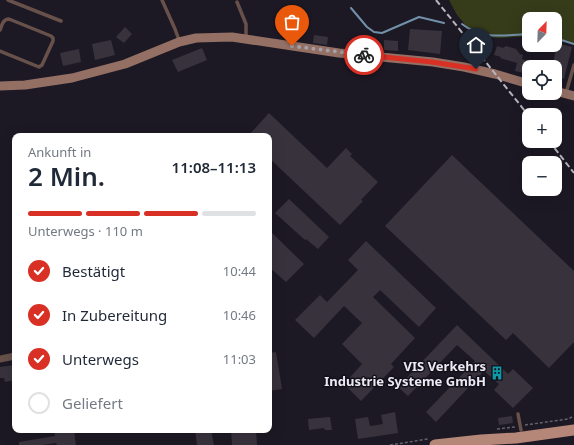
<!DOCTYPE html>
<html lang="de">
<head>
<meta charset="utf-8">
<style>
  body { margin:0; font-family:"Noto Sans",sans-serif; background:#f2f2f3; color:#1f2937; height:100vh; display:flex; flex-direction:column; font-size:15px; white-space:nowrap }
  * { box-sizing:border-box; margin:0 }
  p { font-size:13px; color:#747a83 }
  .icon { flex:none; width:22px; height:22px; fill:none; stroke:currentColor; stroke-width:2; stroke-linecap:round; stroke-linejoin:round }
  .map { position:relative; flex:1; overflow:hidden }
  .panel { position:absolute; left:12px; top:133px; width:260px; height:300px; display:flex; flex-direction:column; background:#fff; border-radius:8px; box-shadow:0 4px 16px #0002 }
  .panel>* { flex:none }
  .needle { width:26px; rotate:23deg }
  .fabs { position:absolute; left:522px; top:12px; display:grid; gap:8px }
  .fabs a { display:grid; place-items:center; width:40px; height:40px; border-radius:8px; background:#fff; box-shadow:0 4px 16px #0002; font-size:20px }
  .pin { position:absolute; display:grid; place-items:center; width:34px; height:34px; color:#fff; margin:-41px -17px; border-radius:50% 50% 50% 0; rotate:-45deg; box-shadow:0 0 4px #0007 }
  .pin .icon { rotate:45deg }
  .courier { position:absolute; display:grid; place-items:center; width:40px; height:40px; margin:-20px; border:3px solid #d93025; border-radius:50%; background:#fff; color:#222; box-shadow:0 1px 5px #0007 }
  .overview em { font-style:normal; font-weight:600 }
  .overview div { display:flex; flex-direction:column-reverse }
  .overview { display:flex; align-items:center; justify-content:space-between; height:68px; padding:0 16px }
  h1 { font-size:26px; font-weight:600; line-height:30px }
  .bar { display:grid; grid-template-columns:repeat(4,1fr); gap:6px 4px; align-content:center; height:48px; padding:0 16px }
  .bar i { height:5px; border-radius:3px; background:#e0e1e3 }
  .bar .active { background:#d93025 }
  .bar p { grid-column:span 4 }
  ol { padding:0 16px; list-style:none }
  li { display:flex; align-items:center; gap:12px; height:44px }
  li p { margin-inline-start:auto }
  li .icon { padding:4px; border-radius:50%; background:#d93025; color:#fff; stroke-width:4 }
  li:last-child { color:#747a83 }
  li i { width:22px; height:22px; border:2px solid #e0e1e3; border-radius:50% }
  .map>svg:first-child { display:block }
  .green { fill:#363b1a }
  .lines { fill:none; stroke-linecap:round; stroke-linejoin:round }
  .stream { stroke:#7190a9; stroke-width:2 }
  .building { fill:#38323d }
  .path { stroke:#64616b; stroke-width:1.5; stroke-dasharray:3 2; stroke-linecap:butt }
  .lane { stroke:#67514a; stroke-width:3.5 }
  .street { stroke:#67514a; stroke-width:7 }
  .secondary { stroke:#936f64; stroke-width:9 }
  .primary { stroke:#b58778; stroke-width:11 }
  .rail { stroke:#b7b5bd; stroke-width:2; stroke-dasharray:6 3; stroke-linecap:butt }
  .done { stroke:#a3a0a9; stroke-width:4; stroke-dasharray:0 7.2 }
  .route { stroke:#d93025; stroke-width:5 }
  .labels { text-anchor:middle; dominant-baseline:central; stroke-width:3; stroke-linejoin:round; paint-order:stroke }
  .poi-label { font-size:13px; font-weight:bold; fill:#ebe9f1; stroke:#13101a; text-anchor:end }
</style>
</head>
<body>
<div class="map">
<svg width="574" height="445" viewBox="0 0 574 445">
  <rect width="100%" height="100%" fill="#1c1924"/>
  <!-- green -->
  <path class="green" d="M449,0H574V44L555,39V19H529V36L500,38L475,36L457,15Z"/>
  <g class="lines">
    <!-- stream -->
    <path class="stream" d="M351,8L367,27L374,32L382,33L419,17L444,23
      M462,24C482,40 505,35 529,34
      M555,38L574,44"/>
  </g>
  <!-- building -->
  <path class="building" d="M125,27L132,34L124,43L116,37Z
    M410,29L442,31L440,54L408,50Z
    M314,35L328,37L327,45L313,43Z
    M111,40L115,55L95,60L92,44Z
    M384,40L398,41V51L384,50Z
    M556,43L572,47L564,79L555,77V67H552L556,49H555Z
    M497,46L503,48L506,46L516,49L520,54L523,55L522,59L541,66V67H529V74L515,71L517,63L500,58L501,57L494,55Z
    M202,48L207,60L178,72L172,60Z
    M79,49L81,62L63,66L60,53Z
    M269,113L327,168L346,148L352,154L350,156L378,182L361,200L363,201L340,225L269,158V136H248Z
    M452,155L574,271V342L549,368L513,333L506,340L385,226Z
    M289,199L329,237L318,249L306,239L305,240L275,213Z
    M269,230L304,264L286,282L269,267Z
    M366,241L436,308L419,327L380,290L373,297L415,338L391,364L394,367L361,401L344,384L362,364L342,344L362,323L344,306L314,338L295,320L320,295L327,302L358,270L348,260Z
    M457,325L508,374L513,369L533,388L513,408L494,390L499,384L484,371L436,422L426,412L475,361L457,345L408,396L398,387Z
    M276,352L282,389L269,391V353Z
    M15,365V380L5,382L4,378H0V367Z
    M395,412L398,433L358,439L355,419L368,417L370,426L383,424L381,415Z
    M512,416L513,423L499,425L498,418Z
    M330,417L332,430H325L324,428L309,430L308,419Z
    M54,430H74L76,445H57L56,443L42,445H19V442L55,436Z
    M195,430H211L214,445H197Z
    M231,430H256L257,445H232Z"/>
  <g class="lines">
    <!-- path -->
    <path class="path" d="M525,425L568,419L574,416
      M497,429L515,427
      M390,445L428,439"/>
    <!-- lane -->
    <path class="lane" d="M8,0L61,21
      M162,0L175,29L179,40
      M237,2L246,24V38
      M0,30C2,25 3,19 9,19L51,36L53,38V41L42,65L39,67L0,51
      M566,93L574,65
      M518,414L521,430"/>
    <!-- street -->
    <path class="street" d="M0,359L15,356"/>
    <!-- secondary -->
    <path class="secondary" d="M0,86L25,85L72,78L125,64L179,42L196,38L232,37L339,53L433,62L464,67L495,74L529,84
      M555,91L574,96"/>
    <!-- primary -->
    <path class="primary" d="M435,445L481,440L516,438L574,430"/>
    <!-- rail -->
    <path class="rail" d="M436,0L529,116
      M549,141L574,173"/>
  </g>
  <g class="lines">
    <!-- done -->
    <path class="done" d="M292,46L364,55"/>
    <!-- route -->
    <path class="route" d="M364,55L432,62L476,69"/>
  </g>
  <!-- icons -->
  <defs>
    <g id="building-bare" transform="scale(1.08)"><path d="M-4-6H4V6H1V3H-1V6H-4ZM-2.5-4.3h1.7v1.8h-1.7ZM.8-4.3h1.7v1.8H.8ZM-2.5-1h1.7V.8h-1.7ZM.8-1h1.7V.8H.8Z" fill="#0f9aa8" stroke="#13101a" stroke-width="2.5" paint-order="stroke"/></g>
  </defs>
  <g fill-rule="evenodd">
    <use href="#building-bare" x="497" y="373"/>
  </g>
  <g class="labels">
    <!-- poi labels -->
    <g class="poi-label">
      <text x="486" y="366">VIS Verkehrs<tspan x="486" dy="15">Industrie Systeme GmbH</tspan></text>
    </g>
  </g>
</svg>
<div class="fabs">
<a><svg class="needle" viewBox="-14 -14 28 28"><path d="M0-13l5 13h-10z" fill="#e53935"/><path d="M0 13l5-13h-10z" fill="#747a83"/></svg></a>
<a><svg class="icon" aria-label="locate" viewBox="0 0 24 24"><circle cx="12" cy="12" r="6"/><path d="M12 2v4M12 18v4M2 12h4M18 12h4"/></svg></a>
<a>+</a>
<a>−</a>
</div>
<div class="pin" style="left:292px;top:46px;background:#ea580c"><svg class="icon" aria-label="bag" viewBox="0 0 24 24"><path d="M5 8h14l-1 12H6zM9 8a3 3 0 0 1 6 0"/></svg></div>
<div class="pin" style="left:476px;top:69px;background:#1f2937"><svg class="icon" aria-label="home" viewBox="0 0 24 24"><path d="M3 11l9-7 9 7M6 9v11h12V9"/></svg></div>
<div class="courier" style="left:364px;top:55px"><svg class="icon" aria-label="bike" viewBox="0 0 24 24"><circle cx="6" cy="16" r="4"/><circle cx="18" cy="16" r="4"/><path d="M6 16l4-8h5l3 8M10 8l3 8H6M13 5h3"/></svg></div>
<section class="panel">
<div class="overview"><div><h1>2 Min.</h1><p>Ankunft in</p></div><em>11:08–11:13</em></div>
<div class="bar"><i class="active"></i><i class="active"></i><i class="active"></i><i></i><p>Unterwegs · 110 m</p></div>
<ol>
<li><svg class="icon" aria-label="check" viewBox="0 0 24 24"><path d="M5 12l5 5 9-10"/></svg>Bestätigt<p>10:44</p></li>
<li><svg class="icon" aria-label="check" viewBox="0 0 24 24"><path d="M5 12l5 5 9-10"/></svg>In Zubereitung<p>10:46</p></li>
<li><svg class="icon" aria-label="check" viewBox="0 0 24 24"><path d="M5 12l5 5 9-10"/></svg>Unterwegs<p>11:03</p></li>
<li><i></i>Geliefert</li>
</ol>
</section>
</div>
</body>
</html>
